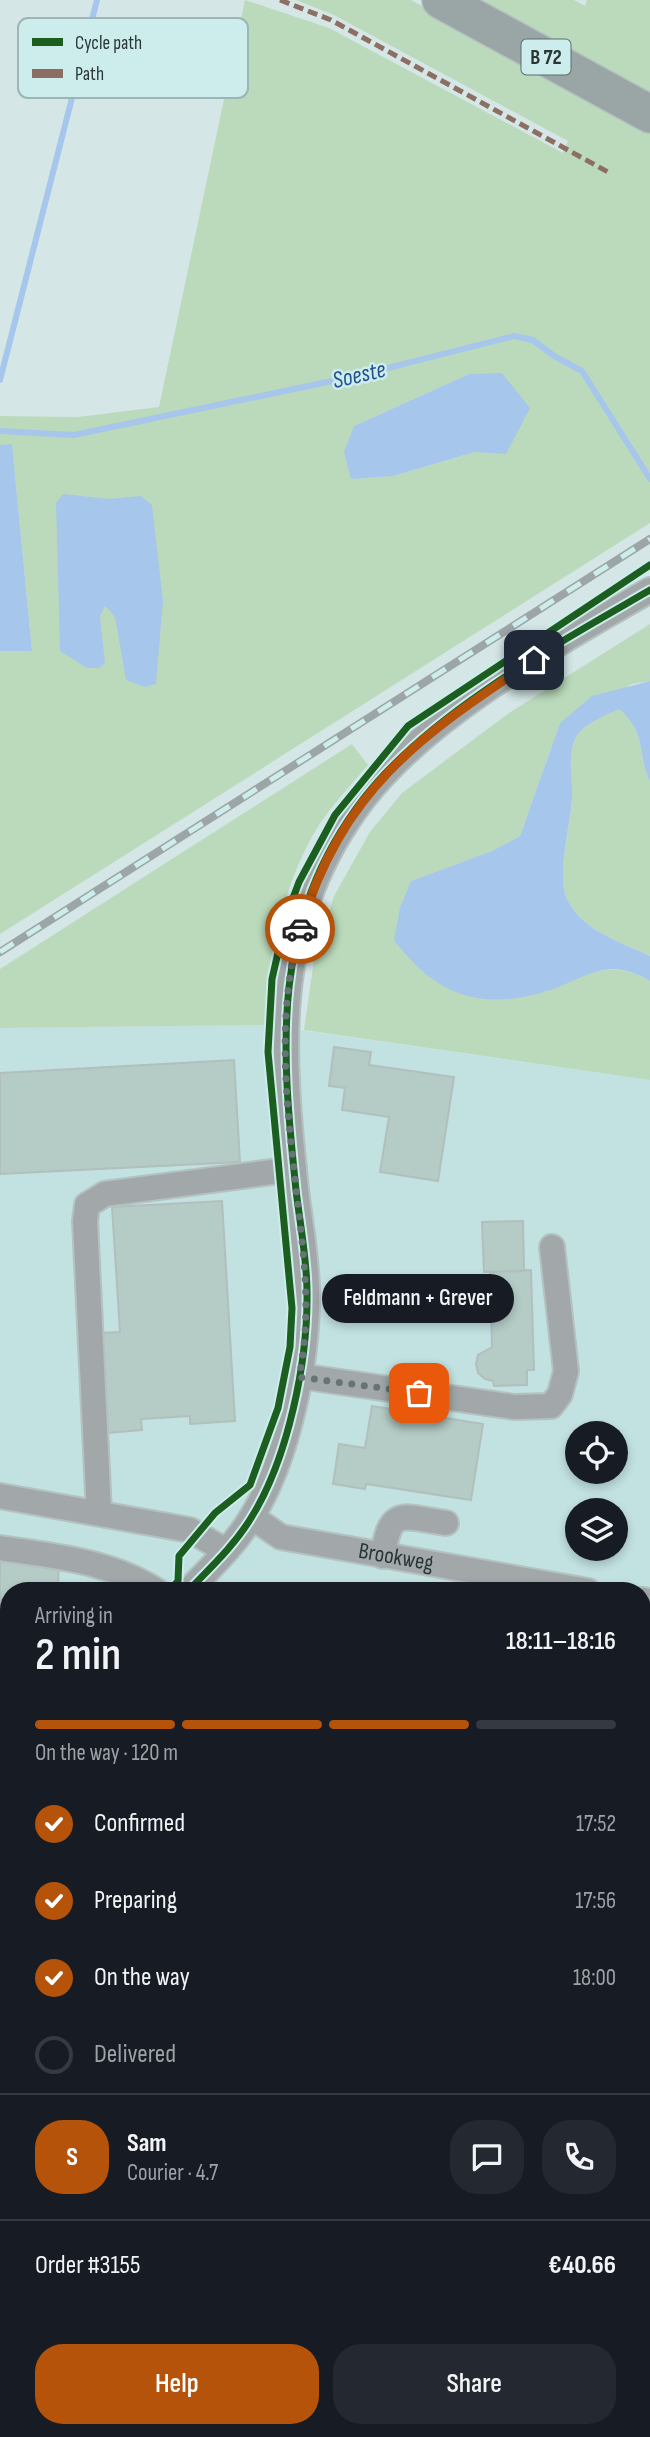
<!DOCTYPE html>
<html lang="en">
<head>
<meta charset="utf-8">
<style>
  body { margin:0; font-family:"Sofia Sans Condensed",sans-serif; background:#242831; color:#f1f3f6; height:100vh; display:flex; flex-direction:column; font-size:26px; white-space:nowrap }
  * { box-sizing:border-box; margin:0 }
  p { font-size:23px; color:#9ea1a6 }
  .icon { flex:none; width:38px; height:38px; fill:none; stroke:currentColor; stroke-width:2; stroke-linecap:round; stroke-linejoin:round }
  .map { position:relative; flex:1; overflow:hidden }
  .panel { position:absolute; left:0px; top:1582px; width:651px; height:856px; display:flex; flex-direction:column; background:#171b24; border-radius:28px 28px 0 0; box-shadow:0 4px 10px #0003 }
  .panel>* { flex:none }
  .buttons { position:absolute; left:565px; top:1421px; display:grid; gap:14px }
  .buttons a { display:grid; place-items:center; width:63px; height:63px; border-radius:50%; background:#171b24; box-shadow:0 4px 10px #0003; font-size:35px }
  .pin { position:absolute; display:grid; place-items:center; width:60px; height:60px; color:#fff; margin:-30px; border-radius:14px; box-shadow:0 4px 10px #0006 }
  .courier { position:absolute; display:grid; place-items:center; width:70px; height:70px; margin:-35px; border:5px solid #b45309; border-radius:50%; background:#fff; color:#222; box-shadow:0 2px 9px #0007 }
  .bubble { position:absolute; height:49px; border-radius:24px; background:#171b24; box-shadow:0 4px 10px #0003; font-size:23px; font-weight:600; line-height:49px; text-align:center }
  .overview em { font-style:normal; font-weight:600 }
  .overview div { display:flex; flex-direction:column-reverse }
  .overview { display:flex; align-items:center; justify-content:space-between; height:119px; padding:0 35px }
  h1 { font-size:46px; font-weight:600; line-height:52px }
  .bar { display:grid; grid-template-columns:repeat(4,1fr); gap:10px 7px; align-content:center; height:84px; padding:0 35px }
  .bar i { height:9px; border-radius:5px; background:#363941 }
  .bar .on { background:#b45309 }
  .bar p { grid-column:span 4 }
  .line { display:flex; align-items:center; gap:18px; padding:0 35px; border-top:2px solid #363941 }
  .line div { flex:1 }
  .round { display:grid; place-items:center; flex:none; width:74px; height:74px; border-radius:28px; background:#242831 }
  ol { padding:0 35px; list-style:none }
  li { display:flex; align-items:center; gap:21px; height:77px }
  li p { margin-inline-start:auto }
  li .icon { padding:7px; border-radius:50%; background:#b45309; color:#fff; stroke-width:4 }
  li:last-child { color:#9ea1a6 }
  li i { width:38px; height:38px; border:4px solid #363941; border-radius:50% }
  .primary-button { display:flex; gap:14px; margin-top:auto; padding:14px 35px }
  .primary-button a { flex:1; height:80px; border-radius:28px; background:#b45309; color:#fff; font-size:28px; font-weight:600; line-height:80px; text-align:center }
  .primary-button a+a { background:#242831; color:#f1f3f6 }
  .map>svg:first-child { display:block }
  .built { fill:#c2e1e1; fill-rule:evenodd }
  .green { fill:#bbdabc; fill-rule:evenodd }
  .water { fill:#a7c6ec }
  .lines { fill:none; stroke-linecap:round; stroke-linejoin:round }
  .stream { stroke:#a7c6ec; stroke-width:6 }
  .building { fill:#b4cbc6; stroke:#b1bfbd; stroke-width:2 }
  .minor-casing { stroke:#b4c1c1; stroke-width:28 }
  .highway-casing { stroke:#b4c1c1; stroke-width:40 }
  .minor { stroke:#a2a8a9; stroke-width:24 }
  .highway { stroke:#9aa5a6; stroke-width:37 }
  .rail-casing { stroke:#9da6a7; stroke-width:8 }
  .rail { stroke:#cdeded; stroke-width:5; stroke-dasharray:16; stroke-linecap:butt }
  .quiet { stroke:#8d6e63; stroke-width:5; stroke-dasharray:10 5; stroke-linecap:butt }
  .cycleway-casing { stroke:#cdeded; stroke-width:11 }
  .cycleway { stroke:#1b5e20; stroke-width:7 }
  .done { stroke:#667474; stroke-width:7; stroke-dasharray:0 12.6 }
  .route { stroke:#b45309; stroke-width:9 }
  .labels { text-anchor:middle; dominant-baseline:central; stroke-width:5; stroke-linejoin:round; paint-order:stroke }
  .shield { fill:#cdeded; stroke:#5b6d6d; stroke-width:2 }
  .shield-label { font-size:21px; font-weight:bold; fill:#2a3636 }
  .street-label { font-size:23px; fill:#2a3636; stroke:#cdeded }
  .water-label { font-size:24px; font-style:italic; fill:#235191; stroke:#cdeded }
  .key { fill:#cdeded; stroke:#9cb6b6; stroke-width:2 }
  .key-label { font-size:19px; fill:#2a3636 }
</style>
</head>
<body>
<div class="map">
<svg width="650" height="2437" viewBox="0 0 650 2437">
  <rect width="100%" height="100%" fill="#d4e6e6"/>
  <!-- built -->
  <path class="built" d="M265,1025L650,1080V2437H0V1028ZM578,1433H616V1472H578ZM578,1510H616V1549H578ZM9,1591H642V2429H9Z"/>
  <!-- green -->
  <path class="green" d="M245,0L329,28L563,153L568,141L334,15L296,0H411L650,133V523L0,934V651H32L12,445H0V416L78,417L159,407ZM469,374L506,453L475,452L393,476L354,426Z
    M477,0H574L585,6L587,0H650V92Z
    M650,624V681L632,684L560,723L520,836L492,851L411,881L545,992C581,975 611,958 650,981V1080L304,1030L314,960L334,896L370,832L402,793L509,713Z
    M619,709C648,735 636,751 650,782V956C621,942 582,931 567,899C556,876 571,824 572,798C573,777 567,759 575,739C581,725 605,715 619,709Z
    M352,744L368,765C351,785 331,806 317,828C281,888 270,956 265,1025L0,1028V969Z"/>
  <!-- water -->
  <path class="water" d="M502,373L530,408L506,454L475,452L393,476L351,479L344,452L354,426L469,374Z
    M12,444L32,651H0V445Z
    M63,494L109,499L141,496L152,505L163,601L156,684L144,687L126,680L115,617L105,606L100,616L105,663L99,668H87L60,651L56,503Z
    M650,681V782C636,751 648,735 619,709C606,715 581,725 575,739C567,759 573,777 572,797C571,824 556,876 567,899C582,931 621,942 650,956V981C605,954 584,980 544,992C477,1011 435,994 394,940L400,908L411,881L492,851L520,836L560,723L592,696Z"/>
  <g class="lines">
    <!-- stream -->
    <path class="stream" d="M0,380L97,0
      M0,431L74,435L356,376L514,336L533,340L554,356L582,371L650,479"/>
  </g>
  <!-- building -->
  <path class="building" d="M334,1047L371,1052L369,1065L454,1077L438,1181L380,1172L389,1117L342,1110L345,1088L329,1086Z
    M234,1060L240,1162L0,1174V1073Z
    M222,1201L235,1421L190,1424V1416L141,1419L142,1430L108,1433L102,1333L120,1332L112,1207Z
    M523,1221L524,1271L484,1272L482,1222Z
    M531,1270L534,1370H527V1385L494,1386L493,1381L485,1379L478,1373L476,1364L478,1355L492,1347L490,1272Z
    M372,1406L483,1424L471,1500L366,1484L365,1489L333,1484L339,1444L365,1448Z
    M0,1560L59,1563L58,1585L77,1586V1591H9V1628L0,1627Z
    M642,1956L650,1957V2006L642,2005Z
    M642,2110L650,2111V2197L645,2226H650V2238L642,2237Z
    M0,2286L9,2287V2321L3,2364H0Z
    M0,2389L9,2390V2429H15L14,2437H0Z"/>
  <g class="lines">
    <!-- minor casing -->
    <g class="minor-casing">
      <g id="minor">
        <path d="M299,1376L514,1407L551,1406L560,1394L566,1371L552,1247"/>
        <path d="M0,1496L190,1530L226,1551"/>
        <path d="M99,1513L85,1221L87,1205L105,1194L294,1169"/>
        <path id="s1" d="M252,1517L281,1537L588,1591"/>
        <path d="M0,1548C54,1556 110,1561 157,1591"/>
        <path d="M383,1556C390,1505 403,1517 446,1523"/>
        <path d="M188,1591C210,1568 234,1546 251,1518C288,1459 308,1361 307,1292C307,1259 300,1224 296,1190C281,1047 270,920 364,798C430,713 557,644 650,590"/>
        <path d="M642,1600L650,1601"/>
        <path d="M0,1655L9,1656"/>
        <path d="M0,1728L9,1722"/>
        <path d="M0,1773L9,1781"/>
      </g>
    </g>
    <!-- highway casing -->
    <g class="highway-casing">
      <path id="highway" d="M441,0L650,114"/>
    </g>
    <!-- minor -->
    <use href="#minor" class="minor"/>
    <!-- highway -->
    <use href="#highway" class="highway"/>
    <!-- rail casing -->
    <g class="rail-casing">
      <path id="rail" d="M0,952L650,539"/>
    </g>
    <!-- rail -->
    <use href="#rail" class="rail"/>
    <!-- quiet -->
    <path class="quiet" d="M280,0L331,20L608,172
      M0,1715L9,1709"/>
    <!-- cycleway casing -->
    <g class="cycleway-casing">
      <path id="cycleway" d="M169,1591L178,1581L179,1556L215,1513L250,1485L278,1408L290,1347L292,1308L268,1052L272,979L286,917L299,882L335,815L408,726L650,565
        M188,1591C210,1568 234,1546 251,1518C288,1459 308,1361 307,1292C307,1259 300,1224 296,1190C281,1047 270,920 364,798C430,713 557,644 650,590"/>
    </g>
    <!-- cycleway -->
    <use href="#cycleway" class="cycleway"/>
  </g>
  <g class="lines">
    <!-- done -->
    <path class="done" d="M300,929C274,1020 288,1114 298,1206C305,1263 311,1319 299,1377L419,1393"/>
    <!-- route -->
    <path class="route" d="M300,929C342,790 418,737 534,660"/>
  </g>
  <g class="labels">
    <!-- shield labels -->
    <rect class="shield" x="521.5" y="39.5" width="49" height="35" rx="5"/>
    <g class="shield-label">
      <text x="546" y="57">B 72</text>
    </g>
    <!-- street labels -->
    <g class="street-label">
      <text stroke="none"><textPath href="#s1" startOffset="152">Brookweg</textPath></text>
    </g>
    <!-- water labels -->
    <g class="water-label">
      <text transform="translate(359 375) rotate(-13)">Soeste</text>
    </g>
  </g>
  <!-- legend -->
  <rect x="18" y="18" width="230" height="80" rx="10" class="key"/>
  <rect x="32" y="38" width="31" height="8" fill="#1b5e20"/>
  <rect x="32" y="69" width="31" height="9" fill="#8d6e63"/>
  <g class="key-label">
    <text x="75" y="49">Cycle path</text>
    <text x="75" y="80">Path</text>
  </g>
</svg>
<div class="buttons">
<a><svg class="icon" aria-label="locate" viewBox="0 0 24 24"><circle cx="12" cy="12" r="6"/><path d="M12 2v4M12 18v4M2 12h4M18 12h4"/></svg></a>
<a><svg class="icon" aria-label="layers" viewBox="0 0 24 24"><path d="M12 4l9 5-9 5-9-5zM3 14l9 5 9-5"/></svg></a>
</div>
<div class="pin" style="left:419px;top:1393px;background:#ea580c"><svg class="icon" aria-label="bag" viewBox="0 0 24 24"><path d="M5 8h14l-1 12H6zM9 8a3 3 0 0 1 6 0"/></svg></div>
<div class="pin" style="left:534px;top:660px;background:#1f2937"><svg class="icon" aria-label="home" viewBox="0 0 24 24"><path d="M3 11l9-7 9 7M6 9v11h12V9"/></svg></div>
<div class="courier" style="left:300px;top:929px"><svg class="icon" aria-label="car" viewBox="0 0 24 24"><path d="M5 17H2v-5l4-1 3-4h7l3 4 3 1v5h-3M9 17h6M6 11h13"/><circle cx="7" cy="17" r="2"/><circle cx="17" cy="17" r="2"/></svg></div>
<div class="bubble" style="left:322px;top:1274px;width:192px">Feldmann + Grever</div>
<section class="panel">
<div class="overview"><div><h1>2 min</h1><p>Arriving in</p></div><em>18:11–18:16</em></div>
<div class="bar"><i class="on"></i><i class="on"></i><i class="on"></i><i></i><p>On the way · 120 m</p></div>
<ol>
<li><svg class="icon" aria-label="check" viewBox="0 0 24 24"><path d="M5 12l5 5 9-10"/></svg>Confirmed<p>17:52</p></li>
<li><svg class="icon" aria-label="check" viewBox="0 0 24 24"><path d="M5 12l5 5 9-10"/></svg>Preparing<p>17:56</p></li>
<li><svg class="icon" aria-label="check" viewBox="0 0 24 24"><path d="M5 12l5 5 9-10"/></svg>On the way<p>18:00</p></li>
<li><i></i>Delivered</li>
</ol>
<div class="line" style="height:126px"><b class="round" style="background:#b45309;color:#fff">S</b><div><b>Sam</b><p>Courier · 4.7</p></div><a class="round"><svg class="icon" aria-label="chat" viewBox="0 0 24 24"><path d="M4 5h16v11H9l-5 4z"/></svg></a><a class="round"><svg class="icon" aria-label="phone" viewBox="0 0 24 24"><path d="M5 4h4l2 5-3 2q2 4 5 5l2-3 5 2v4C11 20 4 13 5 4z"/></svg></a></div>
<div class="line" style="height:91px"><div>Order #3155</div><b>€40.66</b></div>
<div class="primary-button"><a>Help</a><a>Share</a></div>
</section>
</div>
</body>
</html>
